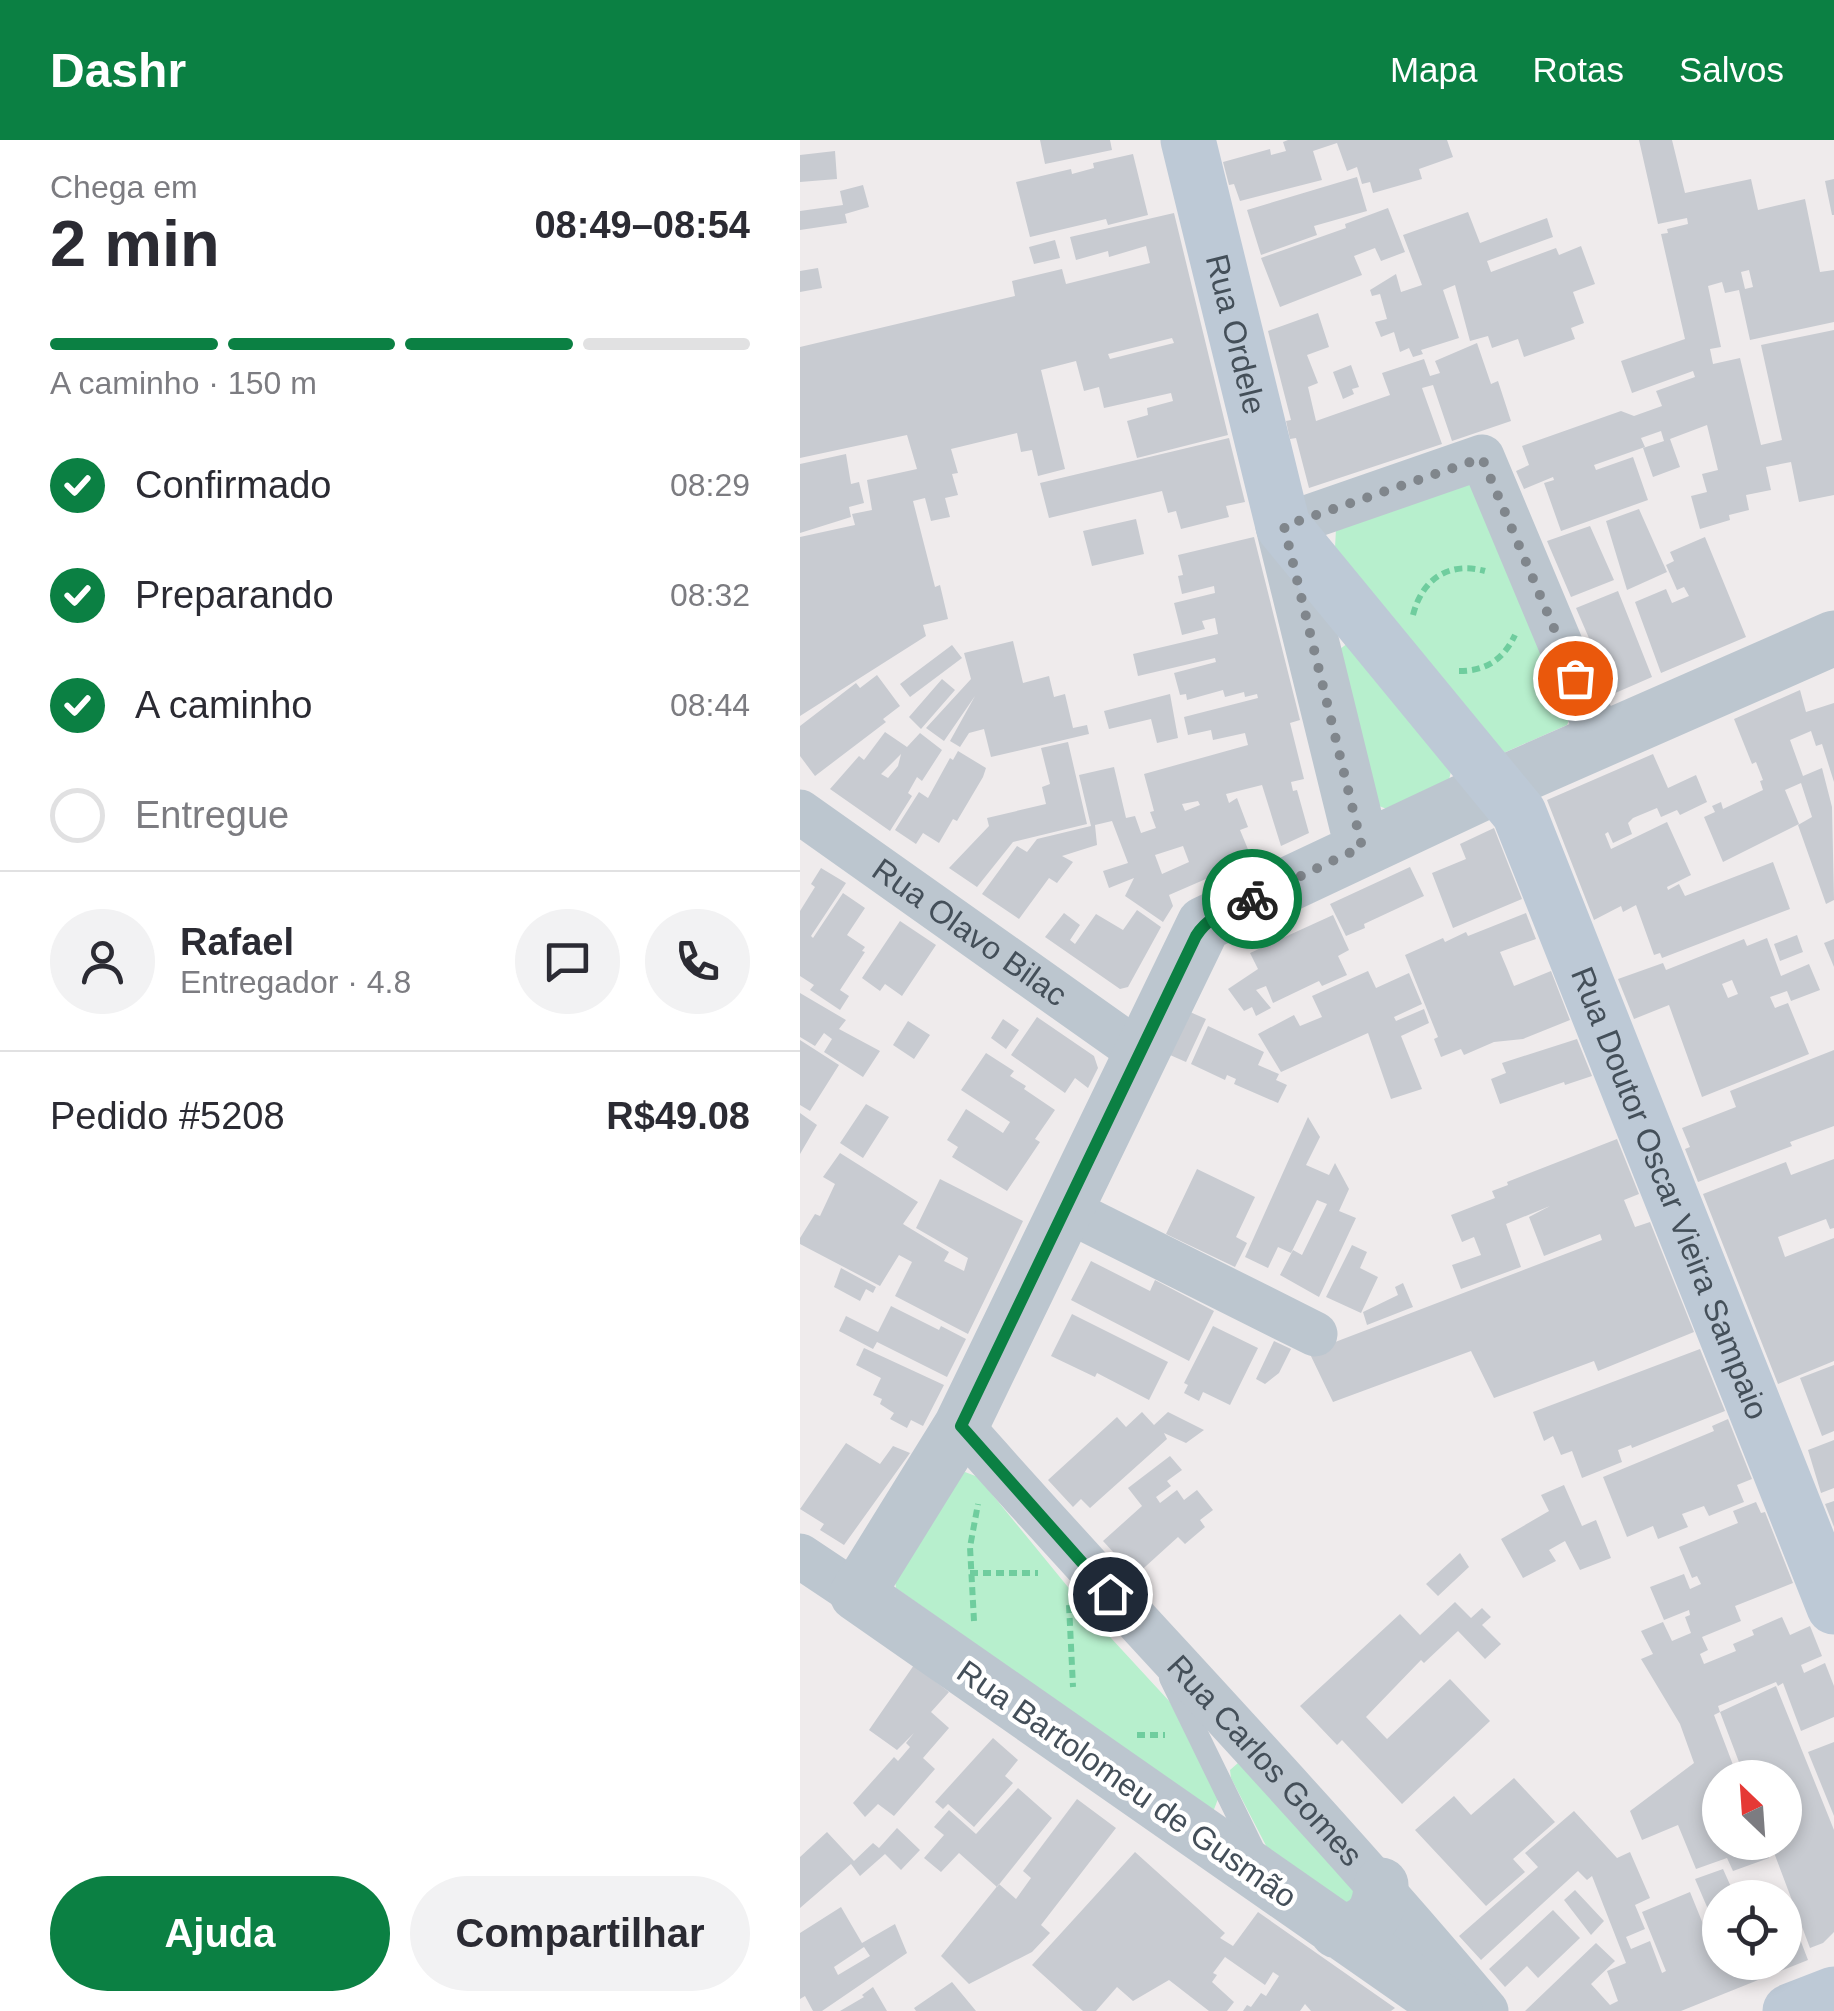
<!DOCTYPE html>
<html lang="pt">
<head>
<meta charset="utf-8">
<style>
  body { margin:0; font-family:Arial,sans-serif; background:#f2f2f3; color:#2b2b33; height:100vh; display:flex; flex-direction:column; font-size:38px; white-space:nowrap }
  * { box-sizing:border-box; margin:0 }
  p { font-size:32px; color:#7c7c81 }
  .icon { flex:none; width:55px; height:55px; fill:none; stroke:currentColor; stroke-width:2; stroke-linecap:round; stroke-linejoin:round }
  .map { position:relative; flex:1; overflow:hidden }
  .panel { display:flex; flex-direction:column; background:#fff; width:800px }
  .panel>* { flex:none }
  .needle { width:65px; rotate:335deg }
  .fabs { position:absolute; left:902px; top:1620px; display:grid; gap:20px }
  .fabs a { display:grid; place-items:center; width:100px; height:100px; border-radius:50%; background:#fff; box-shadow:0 5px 15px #0003; font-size:50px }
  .pin { position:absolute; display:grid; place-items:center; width:85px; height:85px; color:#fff; margin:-42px; border:5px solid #fff; border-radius:50%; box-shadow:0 2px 10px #0007 }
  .courier { position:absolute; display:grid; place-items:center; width:100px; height:100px; margin:-50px; border:8px solid #0b8043; border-radius:50%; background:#fff; color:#222; box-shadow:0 2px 12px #0007 }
  .summary em { font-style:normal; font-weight:800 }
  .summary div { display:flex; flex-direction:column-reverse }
  .summary { display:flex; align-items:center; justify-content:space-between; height:170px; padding:0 50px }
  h1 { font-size:65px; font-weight:800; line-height:75px }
  .bar { display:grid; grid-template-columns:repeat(4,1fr); gap:15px 10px; align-content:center; height:120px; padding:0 50px }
  .bar i { height:12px; border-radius:8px; background:#e1e1e2 }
  .bar .selected { background:#0b8043 }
  .bar p { grid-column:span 4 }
  .line { display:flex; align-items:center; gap:25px; padding:0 50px; border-top:2px solid #e1e1e2 }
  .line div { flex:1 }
  .round { display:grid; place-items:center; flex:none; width:105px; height:105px; border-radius:52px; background:#f2f2f3 }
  ol { padding:0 50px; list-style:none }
  li { display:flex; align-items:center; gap:30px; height:110px }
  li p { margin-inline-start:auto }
  li .icon { padding:10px; border-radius:50%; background:#0b8043; color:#fff; stroke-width:4 }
  li:last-child { color:#7c7c81 }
  li i { width:55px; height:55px; border:5px solid #e1e1e2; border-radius:50% }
  .primary-button { display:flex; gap:20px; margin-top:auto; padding:20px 50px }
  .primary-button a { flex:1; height:115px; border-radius:60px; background:#0b8043; color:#fff; font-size:40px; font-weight:800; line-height:115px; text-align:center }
  .primary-button a+a { background:#f2f2f3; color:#2b2b33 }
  header { display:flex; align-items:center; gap:60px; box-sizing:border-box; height:140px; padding:0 50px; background:#0b8043; color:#fff }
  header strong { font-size:48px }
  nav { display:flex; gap:55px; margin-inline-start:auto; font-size:35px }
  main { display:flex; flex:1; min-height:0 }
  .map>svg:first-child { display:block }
  .green { fill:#b7efcd }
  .building { fill:#c8cbd1; fill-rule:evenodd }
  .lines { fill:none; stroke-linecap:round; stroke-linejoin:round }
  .path { stroke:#6fcd9e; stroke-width:6; stroke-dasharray:8 5; stroke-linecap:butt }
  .service { stroke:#bcc6cf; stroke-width:22 }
  .minor { stroke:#bcc6cf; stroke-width:45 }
  .tertiary { stroke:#bcc6cf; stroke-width:55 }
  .secondary { stroke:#bdc9d6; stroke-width:55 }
  .done { stroke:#80868c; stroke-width:10; stroke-dasharray:0 18 }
  .route { stroke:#0b8043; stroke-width:12 }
  .labels { text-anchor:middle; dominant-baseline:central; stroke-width:9; stroke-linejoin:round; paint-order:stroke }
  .street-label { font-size:32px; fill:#444f59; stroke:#fff }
</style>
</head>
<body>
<header>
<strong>Dashr</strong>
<nav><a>Mapa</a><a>Rotas</a><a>Salvos</a></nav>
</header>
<main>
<section class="panel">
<div class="summary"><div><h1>2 min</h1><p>Chega em</p></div><em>08:49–08:54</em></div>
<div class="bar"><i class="selected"></i><i class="selected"></i><i class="selected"></i><i></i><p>A caminho · 150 m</p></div>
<ol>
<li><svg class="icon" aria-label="check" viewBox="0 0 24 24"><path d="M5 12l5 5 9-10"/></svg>Confirmado<p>08:29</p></li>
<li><svg class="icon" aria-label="check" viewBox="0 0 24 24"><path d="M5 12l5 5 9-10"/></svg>Preparando<p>08:32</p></li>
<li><svg class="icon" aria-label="check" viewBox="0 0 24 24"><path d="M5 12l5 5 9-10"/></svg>A caminho<p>08:44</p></li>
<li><i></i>Entregue</li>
</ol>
<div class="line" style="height:180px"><a class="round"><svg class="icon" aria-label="person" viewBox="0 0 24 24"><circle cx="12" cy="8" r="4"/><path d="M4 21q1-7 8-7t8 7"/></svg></a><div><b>Rafael</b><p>Entregador · 4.8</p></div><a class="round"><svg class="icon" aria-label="chat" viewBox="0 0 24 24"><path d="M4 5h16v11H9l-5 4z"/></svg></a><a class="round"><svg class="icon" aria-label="phone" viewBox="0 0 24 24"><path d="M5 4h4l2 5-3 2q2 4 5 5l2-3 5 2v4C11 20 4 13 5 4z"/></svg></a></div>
<div class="line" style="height:130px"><div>Pedido #5208</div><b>R$49.08</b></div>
<div class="primary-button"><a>Ajuda</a><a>Compartilhar</a></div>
</section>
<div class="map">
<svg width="1034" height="1871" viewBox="0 0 1034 1871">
  <rect width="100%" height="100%" fill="#efebec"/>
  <!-- green -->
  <path class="green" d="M668,339L770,578L767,585L699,615L535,408L536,389Z
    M548,503L652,627L649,640L587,669L579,666L540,509Z
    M165,1332L178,1337L299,1485L370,1562L418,1659L413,1672L96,1448L95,1441L157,1335Z
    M438,1623L559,1745L557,1769L476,1725L431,1638L430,1630Z"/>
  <!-- building -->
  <path class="building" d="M240,0H310L312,10L245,24Z
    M488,0H647L653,17L619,29L622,39L573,53L570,42L562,44L557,27L547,31L537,3L513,11L522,40L440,61L434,44L429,45L423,22L470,9L471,15L486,11L483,2Z
    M839,0H872L885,53L951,39L958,70L1005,59L1020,132L1034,130V182L950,200L939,150L925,153L922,142L908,146L921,207L910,209L913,224L940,218L961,305L982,300L961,205L1034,190V355L999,362L991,322L966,327L971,350L946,355L949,370L929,375L930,380L900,389L891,356L907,352L902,334L918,330L907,285L870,299L880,327L853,337L843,308L864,301L861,291L841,298L845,307L794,325L796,330L833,317L848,360L761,391L744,343L754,340L753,337L724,349L716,331L729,325L722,306L821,271L834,276L862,266L856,251L895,237L893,231L832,253L821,221L885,199L861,94L868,93L867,89L888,84L887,78L858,84ZM949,130L953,147L945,149L941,132Z
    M35,11L37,39L0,42V15Z
    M333,14L348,75L308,85L306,79L230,97L216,42L271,29L272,34L294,28L293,23Z
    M557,37L567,71L514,86L517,95L461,115L447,70Z
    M1034,39V75H1032L1025,41Z
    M63,45L69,67L45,74L47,83L0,90V71L43,65L40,51Z
    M588,68L605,112L581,121L575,108L554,116L562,135L480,167L461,118L546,88L545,84Z
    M668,72L680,103L747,78L753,97L687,121L691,132L756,108L759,115L781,106L795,144L773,152L784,183L771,188L775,199L724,217L718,199L692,208L688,196L670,201L655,145L643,150L659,198L621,210L623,214L613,217L609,208L600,212L594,192L581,197L575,182L587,179L580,154L572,156L570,150L596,134L601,152L622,145L603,95Z
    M374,73L428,295L337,318L327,281L348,275L347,268L373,261L371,253L304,268L299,247L284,251L276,221L241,230L265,329L238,336L232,310L221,312L217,293L151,309L158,333L152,334L158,355L145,358L150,377L131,381L125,358L113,361L135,447L140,445L148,479L123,485L126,496L0,576V397L55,385L52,374L72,370L67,340L117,329L107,295L0,318V207L215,156L212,141L262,129L266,144L350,123L346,106L309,117L308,111L276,120L270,97ZM372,198L374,203L310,219L308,214Z
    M255,100L260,118L234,124L229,107Z
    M18,128L22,148L0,152V131Z
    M518,173L529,207L507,215L518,243L508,247L516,281L590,255L582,233L624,219L630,236L640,233L635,221L677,203L691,244L698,241L711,281L652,301L633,245L622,248L642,304L509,348L496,298L490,299L486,281L491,280L468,191Z
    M551,225L559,247L552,249L554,254L543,259L533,232Z
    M429,298L445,362L426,366L429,377L381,389L376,371L368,373L362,351L249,378L240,343Z
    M46,314L51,344L59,342L64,363L49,367L51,377L0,393V324Z
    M839,369L867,432L827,450L806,381Z
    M336,379L344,414L292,426L283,391Z
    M790,386L814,440L771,457L747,401Z
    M454,397L500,580L490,583L504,639L491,642L493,651L497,650L509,693L481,706L462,645L426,654L429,663L437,658L448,687L440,690L452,719L369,755L373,766L363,782L325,756L334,738L309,748L303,731L328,723L312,681L295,685L297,705L262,716L273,722L257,743L249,738L219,779L182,754L217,706L227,712L237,699L291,686L279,635L314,627L326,678L335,676L341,693L356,688L350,672L354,671L344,634L448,605L445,593L413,600L411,590L388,595L384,577L458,558L457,554L445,557L444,552L425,557L423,550L387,560L386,554L380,555L374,533L416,522L415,518L338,536L333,514L418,494L415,478L402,481L405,489L382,495L374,463L415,453L414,446L382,454L378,436L383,435L378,415ZM398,661L400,665L385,671L382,664ZM383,706L389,722L362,734L355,715Z
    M905,397L946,497L861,533L835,462L866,449L872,463L889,456L884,447L877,450L866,425L874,421L870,412Z
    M818,451L852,537L813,554L776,468Z
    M213,501L223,543L249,536L254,557L265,554L273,588L287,585L289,594L191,617L184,589L169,593L160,607L150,601L175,556L144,601L126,588L171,539L164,513Z
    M152,505L162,518L110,557L100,544Z
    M77,535L100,566L83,579L86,582L15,636L0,616V586L56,543L60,548Z
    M142,539L155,550L121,589L109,577Z
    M1000,550L1006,572L1034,563V642L1022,604L1016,606L1011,591L990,600L1003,636L1022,628L1032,667L1034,760L1026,764L998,685L1012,677L1001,643L985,650L999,684L923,722L904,677L915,672L912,666L921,662L923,669L963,650L960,641L963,640L956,622L952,624L934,579Z
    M370,554L378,598L357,603L351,579L309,589L304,571Z
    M85,592L107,607L120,593L142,610L122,641L117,637L108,653L112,656L90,691L30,649L59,616L64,620ZM101,614L98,626L88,638L81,634Z
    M268,602L287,684L213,702L177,747L149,728L189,686L187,678L246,664L242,647L250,644L241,608Z
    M158,611L186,628L183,637L157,681L153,679L139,703L123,693L116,704L95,690L119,652L128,658L150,618L153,620Z
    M853,614L868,648L896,635L907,662L880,675L877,670L861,677L857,668L833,678L828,683L832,694L813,703L808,692L805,694L811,709L867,682L891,735L867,747L868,750L879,744L885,756L973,722L990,769L862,818L860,813L854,815L836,765L823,772L821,766L794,780L747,660Z
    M694,688L722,759L653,788L632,733L666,719L660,704Z
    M610,727L624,756L564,784L565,788L546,796L530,764Z
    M21,728L46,743L11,796L13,798L43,753L65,768L47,795L65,807L62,811L65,812L40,850L49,856L40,870L10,850L14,845L0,836V771L15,747L11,744Z
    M337,770L361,787L328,847L320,849L245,797L264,773L280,785L270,800L275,804L296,774L323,790Z
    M726,773L736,799L700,812L708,831L714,846L751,831L770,880L723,899L694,902L664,915L661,909L641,917L634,899L638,897L605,815L643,798L645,802L666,792L668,796Z
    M533,775L549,810L538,816L547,835L522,846L519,841L473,863L466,846L456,850L471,868L456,876L452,867L444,871L428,849L458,829L450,813Z
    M100,781L136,805L102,856L85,844L80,851L62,838Z
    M997,795L1003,812L980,821L974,804Z
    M967,798L981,836L1009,824L1020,850L991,861L987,851L970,857L975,868L988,863L1009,914L902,957L869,865L834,879L818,839L863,823L866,830L944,799L947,806ZM932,840L938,854L928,858L922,844Z
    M1034,799V827L1024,803Z
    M568,831L576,848L609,833L622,864L594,877L596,881L624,869L629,883L601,896L622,949L591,959L568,893L481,932L458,894L494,875L500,886L522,877L512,856Z
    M0,853L46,880L39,889L80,911L63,937L24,912L32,899L24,893L15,906L0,897Z
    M390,872L406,879L386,922L370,915Z
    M237,877L294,916L298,928L288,948L275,938L265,953L211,915Z
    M203,879L219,890L206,909L191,898Z
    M108,881L130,895L114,919L93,905Z
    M408,886L464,912L458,925L479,934L476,940L487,945L478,963L434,944L436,939L427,935L425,940L391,924Z
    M777,899L792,936L765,945L764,942L700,964L691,939L706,933L702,923Z
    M0,900L39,925L10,971L0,965Z
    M1034,910V986L990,1002L992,1006L898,1042L885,1009L890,1007L882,988L936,967L930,951Z
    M186,913L214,931L210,936L226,946L224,949L255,970L235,999L240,1002L207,1051L152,1017L158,1007L147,1000L166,969L203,993L210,982L161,950Z
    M66,964L89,977L63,1018L40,1003Z
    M0,973L17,985L0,1014Z
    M508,977L520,997L506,1025L529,1035L535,1023L549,1049L539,1071L556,1078L519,1157L480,1135L493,1110L502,1115L527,1064L517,1060L491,1113L478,1107L468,1128L445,1117Z
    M817,999L839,1054L824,1060L835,1087L850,1082L894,1192L798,1231L794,1221L694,1258L671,1211L533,1262L509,1212L802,1100L800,1094L744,1116L729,1077L750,1066L706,1084L721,1127L661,1149L652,1125L681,1115L674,1097L662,1102L651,1075L695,1058L692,1051L708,1045L707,1042Z
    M40,1013L118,1062L103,1084L149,1112L144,1121L164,1131L168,1118L116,1088L140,1039L223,1081L168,1194L95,1156L112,1122L99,1115L80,1146L0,1104V1098L15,1074L20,1076L35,1044L23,1037Z
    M1034,1019V1088L1030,1089L1026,1079L978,1097L985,1117L1034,1098V1221L978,1244L903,1054L986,1022L991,1035Z
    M397,1029L455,1057L436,1097L447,1103L435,1127L366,1094Z
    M552,1105L567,1112L560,1128L578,1137L561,1173L526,1157Z
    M291,1121L350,1151L355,1140L414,1171L389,1221L271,1160Z
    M41,1128L76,1147L73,1153L66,1149L60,1161L34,1147Z
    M603,1143L613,1167L567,1185L563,1172L598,1155L595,1147Z
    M91,1166L139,1190L141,1186L166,1199L147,1237L77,1202L73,1209L39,1191L46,1176L78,1192Z
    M272,1174L368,1222L349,1260L297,1233L295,1237L251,1216Z
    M413,1186L458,1208L430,1265L403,1252L399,1261L384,1253L388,1245L384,1243Z
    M474,1201L491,1209L479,1233L465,1244L456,1239Z
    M64,1208L144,1245L123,1286L111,1280L107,1288L90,1279L94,1273L80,1264L82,1259L73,1255L81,1238L56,1225Z
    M900,1209L925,1271L832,1308L831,1305L818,1310L822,1322L782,1338L772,1311L761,1315L753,1296L744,1301L733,1272Z
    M1034,1225V1291L1022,1296L1000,1238Z
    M342,1272L354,1285L368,1272L404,1290L386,1303L364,1293L367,1299L290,1368L281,1359L273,1367L248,1340L317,1277L326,1287Z
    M928,1279L952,1339L937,1345L944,1362L909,1376L904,1366L882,1374L888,1387L858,1399L853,1386L827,1397L803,1337L914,1291L912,1286Z
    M1034,1300V1348L1021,1353L1008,1310Z
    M46,1303L80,1324L93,1306L110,1313L44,1405L20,1390L24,1384L0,1369Z
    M370,1316L382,1330L367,1341L371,1346L356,1357L360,1363L377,1350L384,1360L397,1350L413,1370L400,1380L405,1387L385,1404L378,1397L335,1436L303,1401L342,1366L328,1348Z
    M764,1345L782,1386L796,1380L811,1418L780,1430L765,1401L749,1410L756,1421L723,1438L701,1399L749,1371L741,1355Z
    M1034,1361V1387L1025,1364Z
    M956,1362L961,1373L965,1372L993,1443L935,1466L941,1481L902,1497L908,1510L900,1514L904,1524L936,1511L933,1504L954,1495L952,1490L982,1477L990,1495L1010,1486L1022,1516L1001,1525L1004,1533L1025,1523L1034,1546V1577L1001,1591L983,1543L978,1546L976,1542L918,1566L920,1572L976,1546L1034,1690V1792L1023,1803L1010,1808L970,1702H985V1638H945L920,1572L914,1575L938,1638H920V1702H963L969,1718L933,1731L927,1718L896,1729L878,1685L842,1700L830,1671L894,1623L880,1584L841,1519L853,1514L841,1491L863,1482L872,1501L891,1493L885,1477L890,1475L889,1470L864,1480L850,1447L884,1434L890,1449L901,1444L897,1436L892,1438L879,1407L938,1383L933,1371Z
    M660,1413L669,1427L638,1456L626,1444Z
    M655,1462L671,1478L682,1468L691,1477L682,1485L701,1504L685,1519L658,1491L624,1523L621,1520L566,1577L587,1599L650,1539L690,1581L602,1664L542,1600L537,1605L500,1566L600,1474L620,1495Z
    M114,1525L149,1552L131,1572L149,1588L123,1618L135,1629L94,1676L78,1664L65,1677L53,1663L94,1617L98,1621L110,1607L106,1603L114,1593L97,1610L69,1590Z
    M193,1598L218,1620L205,1636L213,1643L174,1687L148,1664L143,1669L135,1662Z
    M1034,1602V1676L1008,1612Z
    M714,1638L755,1682L713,1719L725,1732L686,1766L615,1690L654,1656L671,1675Z
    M218,1648L252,1678L197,1747L159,1713L141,1732L124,1718L144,1695L134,1687L149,1670L176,1694Z
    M277,1659L316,1688L241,1785L250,1793L232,1812L169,1844L141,1816L199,1744L216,1759L231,1738L223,1731Z
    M774,1671L817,1718L830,1712L850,1758L835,1765L845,1789L826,1797L831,1809L850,1801L862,1833L866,1831L842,1772L890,1752L914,1811L920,1809V1822H985V1799L998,1794L1008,1820L881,1871H725L796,1803L815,1821L791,1844L810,1865L818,1861L807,1831L826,1823L792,1736L787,1740L778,1731L681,1820L659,1796L738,1727L725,1713Z
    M97,1688L120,1710L101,1730L85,1714L60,1736L51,1724L0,1768V1717L27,1692L54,1721L73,1703L79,1708Z
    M335,1712L425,1793L420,1798L433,1806L458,1772L595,1868L591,1871H511L505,1864L500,1871H443L447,1865L451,1867L461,1853L466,1856L479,1836L473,1832L465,1845L425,1817L413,1833L417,1835L412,1842L434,1862L427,1871H409L369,1840L333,1861L317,1847L296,1871H283L232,1825Z
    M923,1729L936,1758H920V1797L895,1739Z
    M775,1750L804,1781L791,1795L764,1760Z
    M41,1767L62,1803L95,1784L107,1813L22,1871H13L5,1856L0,1859V1793ZM64,1807L70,1816L38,1835L34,1827Z
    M753,1770L780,1798L738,1838L727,1826L705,1847L689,1829Z
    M152,1842L176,1871H116L114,1868Z
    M73,1847L87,1871H40L64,1857L62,1855Z"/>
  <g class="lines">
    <!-- path -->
    <path class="path" d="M613,475C622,439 649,421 685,431
      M659,531C686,531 703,520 715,495
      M170,1433H238
      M269,1465L273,1547
      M174,1481L170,1407L178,1364
      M337,1595H365"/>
    <!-- service -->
    <path class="service" d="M370,1538L457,1716"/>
    <!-- minor -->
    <g class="minor">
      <path d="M483,386L682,317L801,601"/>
      <path id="s1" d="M0,672L339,912"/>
      <path d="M265,1069L515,1194"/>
      <path id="s2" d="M161,1286C334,1482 518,1670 686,1871"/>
      <path d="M0,1416L57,1454"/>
    </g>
    <!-- tertiary -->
    <path class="tertiary" d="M483,386L562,707
      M537,1791C567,1790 580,1775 581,1745
      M655,1871L57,1454L161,1286L404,784L697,646L1034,498"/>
    <!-- secondary -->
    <g class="secondary">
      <path id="s3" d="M388,0L483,386L719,673L1034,1467"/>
      <path d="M990,1871L1034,1854"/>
    </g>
  </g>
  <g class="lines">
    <!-- done -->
    <path class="done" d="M452,759L562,707L484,386L682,318L775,538"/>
    <!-- route -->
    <path class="route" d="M310,1454L161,1286L396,796C409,775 431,769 452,759"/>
  </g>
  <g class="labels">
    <!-- street labels -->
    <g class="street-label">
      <text stroke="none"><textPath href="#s3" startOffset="200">Rua Ordele</textPath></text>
      <text stroke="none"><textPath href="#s1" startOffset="208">Rua Olavo Bilac</textPath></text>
      <text stroke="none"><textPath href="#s3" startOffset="1178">Rua Doutor Oscar Vieira Sampaio</textPath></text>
      <text stroke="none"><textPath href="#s2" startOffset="452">Rua Carlos Gomes</textPath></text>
      <text transform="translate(327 1644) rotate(35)">Rua Bartolomeu de Gusmão</text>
    </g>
  </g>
</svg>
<div class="fabs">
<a><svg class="needle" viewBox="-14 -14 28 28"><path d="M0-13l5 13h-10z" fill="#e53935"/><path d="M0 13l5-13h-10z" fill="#7c7c81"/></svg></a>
<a><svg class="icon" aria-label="locate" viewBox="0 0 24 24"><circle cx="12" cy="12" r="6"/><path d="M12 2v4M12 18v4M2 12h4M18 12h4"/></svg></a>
</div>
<div class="pin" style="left:775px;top:538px;background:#ea580c"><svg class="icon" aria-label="bag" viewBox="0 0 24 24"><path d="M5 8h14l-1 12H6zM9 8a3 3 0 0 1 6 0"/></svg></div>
<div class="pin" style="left:310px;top:1454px;background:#1f2937"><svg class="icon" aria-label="home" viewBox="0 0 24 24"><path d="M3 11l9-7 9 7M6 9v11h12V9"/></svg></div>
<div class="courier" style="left:452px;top:759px"><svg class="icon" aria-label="bike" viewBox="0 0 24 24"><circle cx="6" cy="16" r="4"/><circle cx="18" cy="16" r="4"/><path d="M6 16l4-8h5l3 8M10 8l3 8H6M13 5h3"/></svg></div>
</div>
</main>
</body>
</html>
